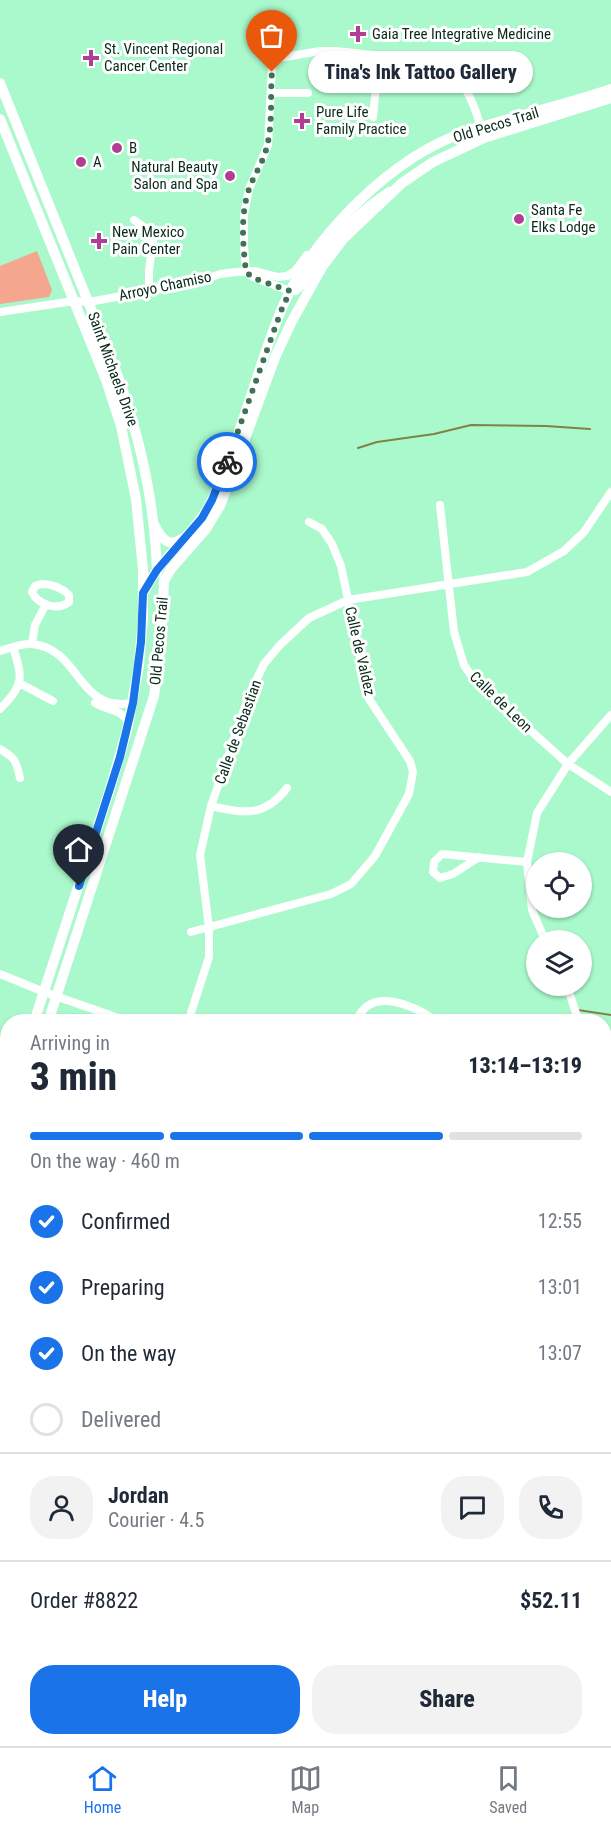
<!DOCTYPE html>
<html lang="en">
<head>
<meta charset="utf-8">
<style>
  body { margin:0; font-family:"Roboto Condensed",sans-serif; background:#f2f2f3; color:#1f2937; height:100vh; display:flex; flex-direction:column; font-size:22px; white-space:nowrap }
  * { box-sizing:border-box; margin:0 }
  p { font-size:20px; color:#747a83 }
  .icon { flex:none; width:33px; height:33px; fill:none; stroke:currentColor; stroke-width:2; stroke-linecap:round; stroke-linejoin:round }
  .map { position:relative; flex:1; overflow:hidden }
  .sheet { position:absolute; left:0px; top:1014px; width:612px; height:732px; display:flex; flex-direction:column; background:#fff; border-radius:24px 24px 0 0; box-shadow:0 2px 4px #0004 }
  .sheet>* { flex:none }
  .fabs { position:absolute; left:526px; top:852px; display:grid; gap:12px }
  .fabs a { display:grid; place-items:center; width:66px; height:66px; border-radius:50%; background:#fff; box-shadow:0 2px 4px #0004; font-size:30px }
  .pin { position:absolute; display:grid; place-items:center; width:51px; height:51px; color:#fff; margin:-62px -26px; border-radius:50% 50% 50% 0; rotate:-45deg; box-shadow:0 0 6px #0007 }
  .pin .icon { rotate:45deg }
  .courier { position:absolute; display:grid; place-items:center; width:60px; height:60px; margin:-30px; border:4px solid #1a73e8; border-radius:50%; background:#fff; color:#222; box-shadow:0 2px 8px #0007 }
  .bubble { position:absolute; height:42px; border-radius:21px; background:#fff; box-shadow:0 2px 4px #0004; font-size:20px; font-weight:800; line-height:42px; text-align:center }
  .summary em { font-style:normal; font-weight:800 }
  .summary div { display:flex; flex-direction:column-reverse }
  .summary { display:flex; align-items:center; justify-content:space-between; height:102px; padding:0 30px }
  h1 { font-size:39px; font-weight:800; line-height:45px }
  .bar { display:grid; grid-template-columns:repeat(4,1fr); gap:9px 6px; align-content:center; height:72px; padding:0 30px }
  .bar i { height:8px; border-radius:4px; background:#e0e1e3 }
  .bar .active { background:#1a73e8 }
  .bar p { grid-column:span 4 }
  .line { display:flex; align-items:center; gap:15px; padding:0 30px; border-top:2px solid #e0e1e3 }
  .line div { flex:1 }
  .round { display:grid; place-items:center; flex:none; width:63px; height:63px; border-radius:24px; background:#f2f2f3 }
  ol { padding:0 30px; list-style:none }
  li { display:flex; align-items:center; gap:18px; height:66px }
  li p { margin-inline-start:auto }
  li .icon { padding:6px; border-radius:50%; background:#1a73e8; color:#fff; stroke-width:4 }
  li:last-child { color:#747a83 }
  li i { width:33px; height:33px; border:3px solid #e0e1e3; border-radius:50% }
  .action { display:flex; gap:12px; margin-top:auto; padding:12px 30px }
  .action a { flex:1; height:69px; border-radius:24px; background:#1a73e8; color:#fff; font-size:24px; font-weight:800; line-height:69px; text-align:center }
  .action a+a { background:#f2f2f3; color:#1f2937 }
  .dock { display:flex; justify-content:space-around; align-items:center; height:84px; border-top:2px solid #e0e1e3; background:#fff; font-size:16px; color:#747a83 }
  .dock a { display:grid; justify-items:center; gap:3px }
  .dock .active { color:#1a73e8 }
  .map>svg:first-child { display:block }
  .green { fill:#f4a78e }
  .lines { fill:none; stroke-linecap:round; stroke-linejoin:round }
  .stream { stroke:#828248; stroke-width:2 }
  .minor { stroke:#fff; stroke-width:8 }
  .major { stroke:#fff; stroke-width:10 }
  .done { stroke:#417258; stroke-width:6; stroke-dasharray:0 10.8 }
  .route { stroke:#1a73e8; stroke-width:8 }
  .poi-dot { fill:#b13d95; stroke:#fff; stroke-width:2 }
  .labels { text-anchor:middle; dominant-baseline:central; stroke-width:6; stroke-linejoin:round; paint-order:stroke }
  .poi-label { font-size:15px; fill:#082a1a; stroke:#fff; text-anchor:start }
  .street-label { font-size:15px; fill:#082a1a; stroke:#fff }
</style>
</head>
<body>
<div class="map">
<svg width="611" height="1746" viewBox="0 0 611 1746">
  <rect width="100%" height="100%" fill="#aaf9cc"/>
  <!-- green -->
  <path class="green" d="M37,251L52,290L49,297L0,304V266Z"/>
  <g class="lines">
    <!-- stream -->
    <path class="stream" d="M358,448L377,442L434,434L471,425L546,426L590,429
      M578,1010L611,1015
      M604,1519L611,1530"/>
    <!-- minor -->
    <path class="minor" d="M271,93H308
      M373,117L379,55
      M134,220L154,234L149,270V291
      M246,272L244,245V215L249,189L268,145L272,66L279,58L320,51H335L422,60C460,66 474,99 482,133
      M246,272L253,277L290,291H296C308,281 315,265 324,253C342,228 363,208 389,191
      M0,312L74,301L89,302L198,282L220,274L236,272L255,271L278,277L287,276L295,271L307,255
      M440,505L454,632L464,665L474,680L568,764L611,792
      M41,584C52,584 62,588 69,595V602C57,611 38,605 32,592L35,586Z
      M32,644L35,625L46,604
      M0,651C10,648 21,643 32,644C82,649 76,713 133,703
      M19,683L53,701
      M95,703C109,712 119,707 129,723
      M0,709C24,684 23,679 13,647
      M0,749C15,758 16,760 20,778
      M211,806C243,814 265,817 287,788
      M479,857L453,874L440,878L433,872L434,862L442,854L527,862
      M191,932L331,894L351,884L375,856L409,794L413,772L410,761L369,699L341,566L332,544L322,529L309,522
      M545,940L532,910L527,862L537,813L568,764L611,715
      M0,974L44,992L130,1022
      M567,986L579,1022
      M188,1022L209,957V928L200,855L211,806L250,693L264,664L280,645L309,618L348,600L527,572L564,551L584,532L611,492
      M356,1022C370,984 415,1006 438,1022
      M604,1231L611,1224
      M604,1342L611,1348
      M604,1505L609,1501
      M0,1517L8,1519
      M604,1604L611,1610
      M0,1623L8,1626
      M0,1719L8,1724
      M50,1738L72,1746
      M370,1738L376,1746
      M103,1746L104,1738
      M200,1746L209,1738"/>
    <!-- major -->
    <path class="major" d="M0,83L116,371C140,436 155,504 157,573
      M0,119L106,380L121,426L136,499L143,570V617L139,665L127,730L110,789L34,1022
      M155,526C161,538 169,549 183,538
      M145,590C161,556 196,534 212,500C241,438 256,371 282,308C313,236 392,156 468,131C515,116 564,105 611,89
      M48,1022L154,696L161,645L164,581L171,569L206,529L220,506L276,355L292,321L322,267L344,238L402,183L433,162L484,138L611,98
      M0,1126L8,1103
      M0,1167L8,1144"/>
  </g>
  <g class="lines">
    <!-- done -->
    <path class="done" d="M227,462L281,311L290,291L253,278L246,272C243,245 240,216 249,189C254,175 264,161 267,146C273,123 270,96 272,72"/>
    <!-- route -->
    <path class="route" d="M79,886L120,757L133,703L141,642L143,593L157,570L202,518L212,500L227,462"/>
  </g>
  <!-- markers -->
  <g class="poi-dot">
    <path d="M355 25h6v6h6v6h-6v6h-6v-6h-6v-6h6z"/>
    <path d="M88 49h6v6h6v6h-6v6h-6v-6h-6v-6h6z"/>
    <path d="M299 112h6v6h6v6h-6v6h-6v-6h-6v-6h6z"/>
    <circle cx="117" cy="148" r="6"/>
    <circle cx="81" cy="162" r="6"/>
    <circle cx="230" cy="176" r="6"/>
    <circle cx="519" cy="219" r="6"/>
    <path d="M96 232h6v6h6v6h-6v6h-6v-6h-6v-6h6z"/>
  </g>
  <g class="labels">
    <!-- poi labels -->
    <g class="poi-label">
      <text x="372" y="34">Gaia Tree Integrative Medicine</text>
      <text x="104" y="49">St. Vincent Regional<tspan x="104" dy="17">Cancer Center</tspan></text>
      <text x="316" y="112">Pure Life<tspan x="316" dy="17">Family Practice</tspan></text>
      <text x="129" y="148">B</text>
      <text x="93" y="162">A</text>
      <text x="218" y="167" text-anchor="end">Natural Beauty<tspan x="218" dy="17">Salon and Spa</tspan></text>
      <text x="531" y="210">Santa Fe<tspan x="531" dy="17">Elks Lodge</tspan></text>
      <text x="112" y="232">New Mexico<tspan x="112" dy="17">Pain Center</tspan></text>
    </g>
    <!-- street labels -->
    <g class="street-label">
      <text transform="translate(496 125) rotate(-17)">Old Pecos Trail</text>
      <text transform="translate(165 286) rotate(-12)">Arroyo Chamiso</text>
      <text transform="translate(113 369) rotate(70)">Saint Michaels Drive</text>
      <text transform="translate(159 641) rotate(-85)">Old Pecos Trail</text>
      <text transform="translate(360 651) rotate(77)">Calle de Valdez</text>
      <text transform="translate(501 702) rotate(44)">Calle de Leon</text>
      <text transform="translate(238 732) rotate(-70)">Calle de Sebastian</text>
    </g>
  </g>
</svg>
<div class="fabs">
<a><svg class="icon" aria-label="locate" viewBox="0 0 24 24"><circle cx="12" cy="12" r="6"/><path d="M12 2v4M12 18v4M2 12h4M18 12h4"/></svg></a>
<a><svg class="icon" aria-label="layers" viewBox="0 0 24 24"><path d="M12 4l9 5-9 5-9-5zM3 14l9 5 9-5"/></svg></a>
</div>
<div class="pin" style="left:272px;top:72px;background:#ea580c"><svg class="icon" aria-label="bag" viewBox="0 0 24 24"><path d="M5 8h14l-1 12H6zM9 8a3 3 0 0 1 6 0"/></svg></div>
<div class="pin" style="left:79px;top:886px;background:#1f2937"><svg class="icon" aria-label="home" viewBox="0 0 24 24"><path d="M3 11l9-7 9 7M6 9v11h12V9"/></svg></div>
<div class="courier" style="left:227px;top:462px"><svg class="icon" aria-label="bike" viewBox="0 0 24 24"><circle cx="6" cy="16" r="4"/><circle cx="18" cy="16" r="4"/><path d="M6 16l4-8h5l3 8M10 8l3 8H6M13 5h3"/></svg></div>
<div class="bubble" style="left:308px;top:51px;width:225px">Tina's Ink Tattoo Gallery</div>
<section class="sheet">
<div class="summary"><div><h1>3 min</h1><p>Arriving in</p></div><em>13:14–13:19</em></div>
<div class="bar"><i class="active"></i><i class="active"></i><i class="active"></i><i></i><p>On the way · 460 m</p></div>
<ol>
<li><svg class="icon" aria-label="check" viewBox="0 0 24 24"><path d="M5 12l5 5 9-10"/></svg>Confirmed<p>12:55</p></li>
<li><svg class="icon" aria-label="check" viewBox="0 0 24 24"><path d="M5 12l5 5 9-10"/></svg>Preparing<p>13:01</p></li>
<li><svg class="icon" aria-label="check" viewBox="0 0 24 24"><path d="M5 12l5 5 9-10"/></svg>On the way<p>13:07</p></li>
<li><i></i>Delivered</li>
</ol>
<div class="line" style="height:108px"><a class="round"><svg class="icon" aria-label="person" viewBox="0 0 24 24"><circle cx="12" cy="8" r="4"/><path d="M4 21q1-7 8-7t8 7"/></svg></a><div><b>Jordan</b><p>Courier · 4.5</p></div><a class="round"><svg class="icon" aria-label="chat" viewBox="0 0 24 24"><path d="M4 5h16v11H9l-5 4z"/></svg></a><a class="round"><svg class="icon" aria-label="phone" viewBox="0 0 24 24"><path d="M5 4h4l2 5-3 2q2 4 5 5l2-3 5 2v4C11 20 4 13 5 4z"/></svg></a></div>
<div class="line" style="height:78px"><div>Order #8822</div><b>$52.11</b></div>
<div class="action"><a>Help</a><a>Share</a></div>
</section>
</div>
<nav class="dock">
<a class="active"><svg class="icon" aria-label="home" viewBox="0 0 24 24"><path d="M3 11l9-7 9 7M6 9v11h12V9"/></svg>Home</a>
<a><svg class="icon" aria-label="map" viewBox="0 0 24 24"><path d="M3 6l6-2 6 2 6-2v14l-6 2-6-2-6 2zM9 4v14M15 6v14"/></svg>Map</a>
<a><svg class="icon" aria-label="saved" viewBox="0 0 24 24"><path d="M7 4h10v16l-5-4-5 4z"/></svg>Saved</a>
</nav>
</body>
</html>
